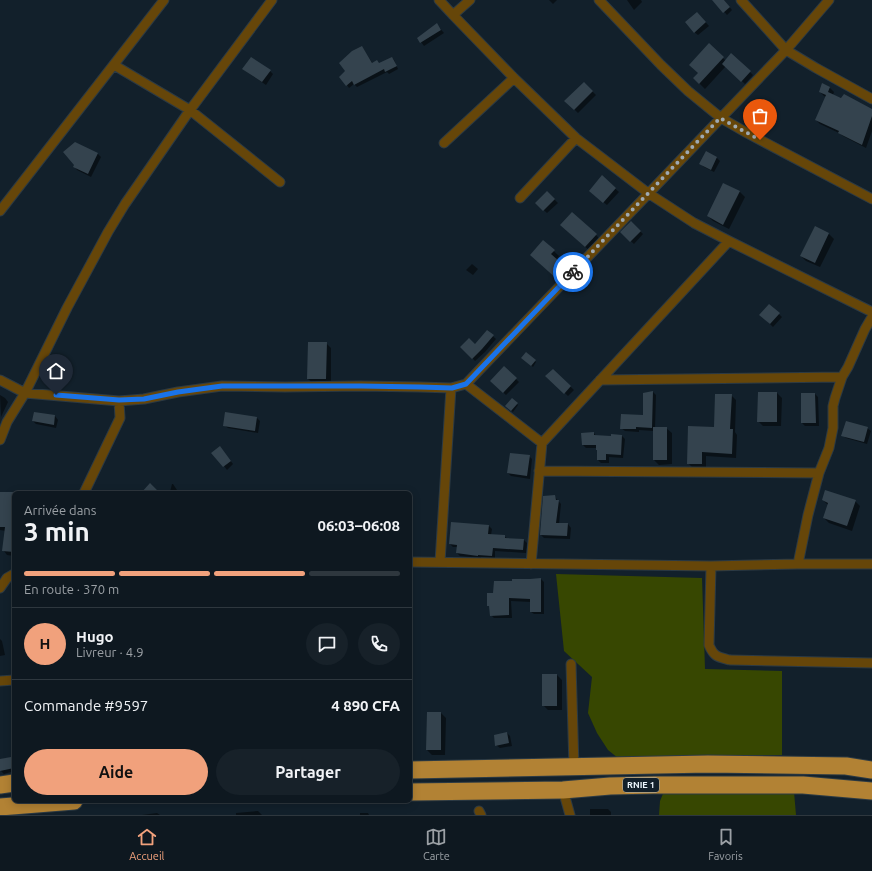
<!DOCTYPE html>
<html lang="fr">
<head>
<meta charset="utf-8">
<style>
  body { margin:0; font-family:Ubuntu,sans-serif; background:#172129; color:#f1f3f6; height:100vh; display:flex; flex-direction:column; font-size:15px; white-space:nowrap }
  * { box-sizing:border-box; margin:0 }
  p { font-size:13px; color:#9ba0a5 }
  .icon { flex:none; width:22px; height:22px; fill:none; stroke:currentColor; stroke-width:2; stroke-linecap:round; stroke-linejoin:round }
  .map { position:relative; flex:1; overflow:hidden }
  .sheet { position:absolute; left:12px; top:491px; width:400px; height:312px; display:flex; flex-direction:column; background:#0e1820; border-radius:6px; box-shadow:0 2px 10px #0003,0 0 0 1px #2e373e }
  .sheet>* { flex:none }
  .pin { position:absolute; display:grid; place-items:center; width:34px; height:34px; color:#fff; margin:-41px -17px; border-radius:50% 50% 50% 0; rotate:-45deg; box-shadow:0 0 4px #0007 }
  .pin .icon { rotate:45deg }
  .courier { position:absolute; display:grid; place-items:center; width:40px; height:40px; margin:-20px; border:3px solid #1a73e8; border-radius:50%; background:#fff; color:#222; box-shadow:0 1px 5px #0007 }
  .summary em { font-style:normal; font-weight:600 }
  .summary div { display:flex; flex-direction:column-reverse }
  .summary { display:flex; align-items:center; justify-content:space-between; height:68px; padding:0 12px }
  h1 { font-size:26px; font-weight:600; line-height:30px }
  .bar { display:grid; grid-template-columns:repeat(4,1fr); gap:6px 4px; align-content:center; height:48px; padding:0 12px }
  .bar i { height:5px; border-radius:3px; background:#2e373e }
  .bar .active { background:#f1a17c }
  .bar p { grid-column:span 4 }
  .line { display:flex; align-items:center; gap:10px; padding:0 12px; border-top:1px solid #2e373e }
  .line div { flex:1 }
  .round { display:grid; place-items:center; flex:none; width:42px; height:42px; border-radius:21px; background:#172129 }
  .action { display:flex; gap:8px; margin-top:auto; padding:8px 12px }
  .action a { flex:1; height:46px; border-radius:24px; background:#f1a17c; color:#111; font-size:16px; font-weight:600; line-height:46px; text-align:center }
  .action a+a { background:#172129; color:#f1f3f6 }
  .menu { display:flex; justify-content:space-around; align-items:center; height:56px; border-top:1px solid #2e373e; background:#0e1820; font-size:11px; color:#9ba0a5 }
  .menu a { display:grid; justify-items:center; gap:2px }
  .menu .active { color:#f1a17c }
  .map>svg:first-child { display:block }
  .green { fill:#374701 }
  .shadow { fill:#0007 }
  .building { fill:#34434e }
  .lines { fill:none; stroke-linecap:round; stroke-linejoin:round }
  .street-casing { stroke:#2c3a44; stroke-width:11 }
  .highway-casing { stroke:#2c3a44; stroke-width:19 }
  .street { stroke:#664609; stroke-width:9 }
  .highway { stroke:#b28234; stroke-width:17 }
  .done { stroke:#9faab3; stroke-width:4; stroke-dasharray:0 7.2 }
  .route { stroke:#1a73e8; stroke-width:5 }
  .labels { text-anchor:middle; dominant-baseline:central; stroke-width:3; stroke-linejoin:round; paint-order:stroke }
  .shield { fill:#12202b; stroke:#aab5bd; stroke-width:1 }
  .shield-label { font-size:9px; font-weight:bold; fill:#ebf5fc }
</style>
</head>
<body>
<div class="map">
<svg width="872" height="815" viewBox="0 0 872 815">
  <rect width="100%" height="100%" fill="#12202b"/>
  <!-- green -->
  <path class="green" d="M556,574L702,578L705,669L782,671V755L618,758L608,750L597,733L588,713L592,677L564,651Z
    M793,780L796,815H659L660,801L667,784Z"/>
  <!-- shadow -->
  <path class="shadow" d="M549,0H557L553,4Z
    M627,0H641L642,2L634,10Z
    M714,0H724L732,10L727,15Z
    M700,16L709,26L698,35L694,32Z
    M437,25L444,33L424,46L418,38Z
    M709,45L726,61L750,72L753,75L745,84L726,66L705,89L694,78L699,73Z
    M362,47L364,50L373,64H380L392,58L394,60L398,69L389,74L387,72L357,87L354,84L349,88L347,85V71Z
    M244,69L270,71L273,74L266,85L247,72Z
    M584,83L596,95L578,113L566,101Z
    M823,85L830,88L834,92L833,95L872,110V131L866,148L843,136L839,133L820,124L816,120L826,97L824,96L820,92Z
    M75,143L98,154L101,157L91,177L77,170L74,166L75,164Z
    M706,153L717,158L720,161L714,172L704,167L701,164Z
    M602,177L619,192L607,205L593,194Z
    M724,184L740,192L745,197L729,229L713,221L708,216Z
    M547,192L558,203L547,213L536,203Z
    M631,222L643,234L634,244L621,232Z
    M566,230L596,235L601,240L591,252Z
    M829,234L834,239L820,267L806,261L801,256Z
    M543,241L559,256L556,259L572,275L563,284L536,260Z
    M472,264L478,269L473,275L466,270Z
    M769,305L782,317L773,327L761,315Z
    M487,331L496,339L485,352L475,361L462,347L475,346Z
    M326,343L331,348V384H314L308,379Z
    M527,353L536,362L533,367L523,358Z
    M504,367L519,382L506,395L491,381Z
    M553,370L574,390L568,396L547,376Z
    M653,392L656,395L655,428H666L672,433V464L659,465L654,460V431L639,430V432L625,431L621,428L644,416Z
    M777,393L782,398L781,426H763L758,421Z
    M802,394H815L818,397L819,426H805L802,423Z
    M0,395L5,398L8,402L1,417Z
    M731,395L736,400L735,432L737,435L736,458L706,456V468H693L688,463L715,428Z
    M512,399L518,405L513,412L506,406Z
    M55,416L58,420L56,428L36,424L33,421Z
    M257,418L260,421L258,433L228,428L224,425Z
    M867,428L871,431L867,444L846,438L842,435Z
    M594,433L596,436L612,437L622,436L625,439L623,458L609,457V463H601L598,460V451L597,450V448H586L583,445Z
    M223,451L233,464L227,470L224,466Z
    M529,456L532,459L530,479L511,476L508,473Z
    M172,484H173L179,493H171L170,492Z
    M33,490L45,491L47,493H33Z
    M0,493L14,494V556L7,555L4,551L6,531L0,530Z
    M554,496L561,504L559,524H568L571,528L570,539L544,538L541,535Z
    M823,500L855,501L860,506L852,531L829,523L824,518L828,505Z
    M489,526L492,529L491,535L504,536L508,539L524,540L527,543L526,553L495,551V558L481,557V558L460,556L457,553V547H453L450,544Z
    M541,579L544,582V614H534L531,612V602L511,601L512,618H494L491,615V608L488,605L494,594Z
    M0,639L2,641L5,655L0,656Z
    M543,675H557L562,680V710H548L543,705Z
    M11,706H14V734L13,733Z
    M441,713L446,718L445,755H432L427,750Z
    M507,733L510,736L512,746L500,748L496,745Z
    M10,758L14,763V771L4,774L1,771L0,760Z
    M590,809H608L611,812V815H590Z
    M258,811L262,815H236V813Z
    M157,813L160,815H142Z
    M360,813H368L369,815H360Z"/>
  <!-- building -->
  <path class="building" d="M712,0H724L730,7L723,13Z
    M697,12L706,22L694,33L685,22Z
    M437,23L441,30L420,43L417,38Z
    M709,43L724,57L699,84L693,78L698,73L689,65Z
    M362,46L372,63L377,60L379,63L392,57L397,66L385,72L384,69L354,85L352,81L346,86L339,77L345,71L339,63L352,51Z
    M731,53L751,71L741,82L722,64Z
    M251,57L271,70L262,82L242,69Z
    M584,82L593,91L574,110L564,101Z
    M822,83L830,87L828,92L841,98L844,94L872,109V116L862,145L838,133L839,131L815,120L826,95L819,92Z
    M75,142L98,153L88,174L73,167L74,165L63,152Z
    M706,151L717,157L711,170L699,164Z
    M602,175L616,188L603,203L589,191Z
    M723,183L740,191L723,225L707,216Z
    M547,191L555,199L543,211L535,203Z
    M572,212L597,234L585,247L560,225Z
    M631,221L641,231L630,242L620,232Z
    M815,226L829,233L815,263L800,256Z
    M543,240L555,250L551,254L568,269L558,280L530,255Z
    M769,304L780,313L770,324L759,315Z
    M487,330L494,335L482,349L472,359L460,347L469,338L475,344Z
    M308,342H327L326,379H307Z
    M526,352L536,360L531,366L521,358Z
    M504,366L517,378L503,393L490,381Z
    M553,369L571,386L564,394L545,376Z
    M653,391L652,428L636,427V429H620L621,414L643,415V393Z
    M758,392H777V422H757Z
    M801,393H815L816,423H801Z
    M715,394H732L730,429H733L732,454L702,452V464H687L688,426L714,427Z
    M512,398L518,403L511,411L505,406Z
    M34,412L55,415L54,425L32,421Z
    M225,412L257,417L255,431L223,426Z
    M846,421L868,427L864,442L841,436Z
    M653,427H667V460H653Z
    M594,432V435L611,436V434L622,435L621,455L606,454V460H597V450H596V445H582L581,433Z
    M220,446L231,461L223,467L211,453Z
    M510,453L530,455L527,476L507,473Z
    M150,483L160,493H141Z
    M825,490L856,500L847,526L823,518L828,503L822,500Z
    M0,492H14V552L2,551L5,527H0Z
    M555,495L556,500H559L556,523H568L567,536L540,535L543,496Z
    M451,522L489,525L488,534L505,535V538L524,539L523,550L493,548L492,556L478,555V556L456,553L457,545L449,544Z
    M541,578V612H530V599L509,598V615L490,616L489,606H487V593H493L494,581H512V579H530Z
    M542,674H557V706H542Z
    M427,712H441V750H426Z
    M507,732L509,743L495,746L494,735Z
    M11,757L14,768L0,771V759Z"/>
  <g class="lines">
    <!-- street casing -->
    <g class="street-casing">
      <path id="street" d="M439,0L453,15
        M470,0L453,15L514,78L576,138L648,193L694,223L729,241L872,312
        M599,0L661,65L688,91L721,118L747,133L872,199
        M741,0L786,50L816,68L872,99
        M114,65L190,110L280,182
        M444,143L514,78
        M520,198L576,138
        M0,211L164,0
        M0,380L25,393L119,401L144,399L178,392L222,386L285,387L361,386L420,387L451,388L466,384L786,50L829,0
        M600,380L842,377
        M466,384L542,443
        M0,440L7,422L25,393L67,308L108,232L125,204L190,110L272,0
        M539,471L819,473
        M84,493L120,418L119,401
        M410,562L711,566L798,564H872
        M440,562L451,388
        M531,564L542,443L729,241
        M798,564L808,515L819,473L829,448L833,428V406L835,398L842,377L848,367L865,329L872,317
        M711,566L709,645C714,657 718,657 730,660L872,663
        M0,588L7,578L14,574
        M571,664L574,767
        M0,681L14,680
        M563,790L570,815
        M479,811L481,815"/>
    </g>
    <!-- highway casing -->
    <g class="highway-casing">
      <path id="highway" d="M410,770L708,764L846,766L872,770
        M0,785L14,783
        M410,792L563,790L610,786L654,785H803L872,791
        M0,807L74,801"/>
    </g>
    <!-- street -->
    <use href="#street" class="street"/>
    <!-- highway -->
    <use href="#highway" class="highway"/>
  </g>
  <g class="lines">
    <!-- done -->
    <path class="done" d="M573,272L720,118L760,140"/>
    <!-- route -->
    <path class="route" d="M56,395L119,400L144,399L178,392L222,386H361L420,387L452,388L466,384L573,272"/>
  </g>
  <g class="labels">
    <!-- shield labels -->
    <rect class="shield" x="623" y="778" width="36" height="14" rx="3"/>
    <g class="shield-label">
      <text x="641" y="785">RNIE 1</text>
    </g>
  </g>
</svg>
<div class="pin" style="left:760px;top:140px;background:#ea580c"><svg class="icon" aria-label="bag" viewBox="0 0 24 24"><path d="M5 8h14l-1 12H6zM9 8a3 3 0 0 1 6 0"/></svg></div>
<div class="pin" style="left:56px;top:395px;background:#1f2937"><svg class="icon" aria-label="home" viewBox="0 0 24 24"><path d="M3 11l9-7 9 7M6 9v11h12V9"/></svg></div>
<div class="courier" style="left:573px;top:272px"><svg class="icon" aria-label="bike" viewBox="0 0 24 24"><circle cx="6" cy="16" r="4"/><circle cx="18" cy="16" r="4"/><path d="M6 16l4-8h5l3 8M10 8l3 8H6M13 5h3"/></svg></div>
<section class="sheet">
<div class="summary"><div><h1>3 min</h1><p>Arrivée dans</p></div><em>06:03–06:08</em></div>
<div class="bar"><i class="active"></i><i class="active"></i><i class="active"></i><i></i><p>En route · 370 m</p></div>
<div class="line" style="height:72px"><b class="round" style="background:#f1a17c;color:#111">H</b><div><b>Hugo</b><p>Livreur · 4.9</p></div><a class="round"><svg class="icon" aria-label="chat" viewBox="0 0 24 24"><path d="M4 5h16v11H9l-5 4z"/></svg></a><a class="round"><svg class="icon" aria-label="phone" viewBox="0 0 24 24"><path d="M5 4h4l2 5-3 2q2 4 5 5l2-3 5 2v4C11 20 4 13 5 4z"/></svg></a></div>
<div class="line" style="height:52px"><div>Commande #9597</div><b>4 890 CFA</b></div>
<div class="action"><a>Aide</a><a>Partager</a></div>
</section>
</div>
<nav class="menu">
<a class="active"><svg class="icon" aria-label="home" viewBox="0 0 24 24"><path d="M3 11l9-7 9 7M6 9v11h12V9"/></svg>Accueil</a>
<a><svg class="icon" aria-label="map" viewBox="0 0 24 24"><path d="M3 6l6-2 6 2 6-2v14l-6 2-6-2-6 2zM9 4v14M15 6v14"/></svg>Carte</a>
<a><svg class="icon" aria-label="saved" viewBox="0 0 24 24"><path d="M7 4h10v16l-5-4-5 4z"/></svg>Favoris</a>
</nav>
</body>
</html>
